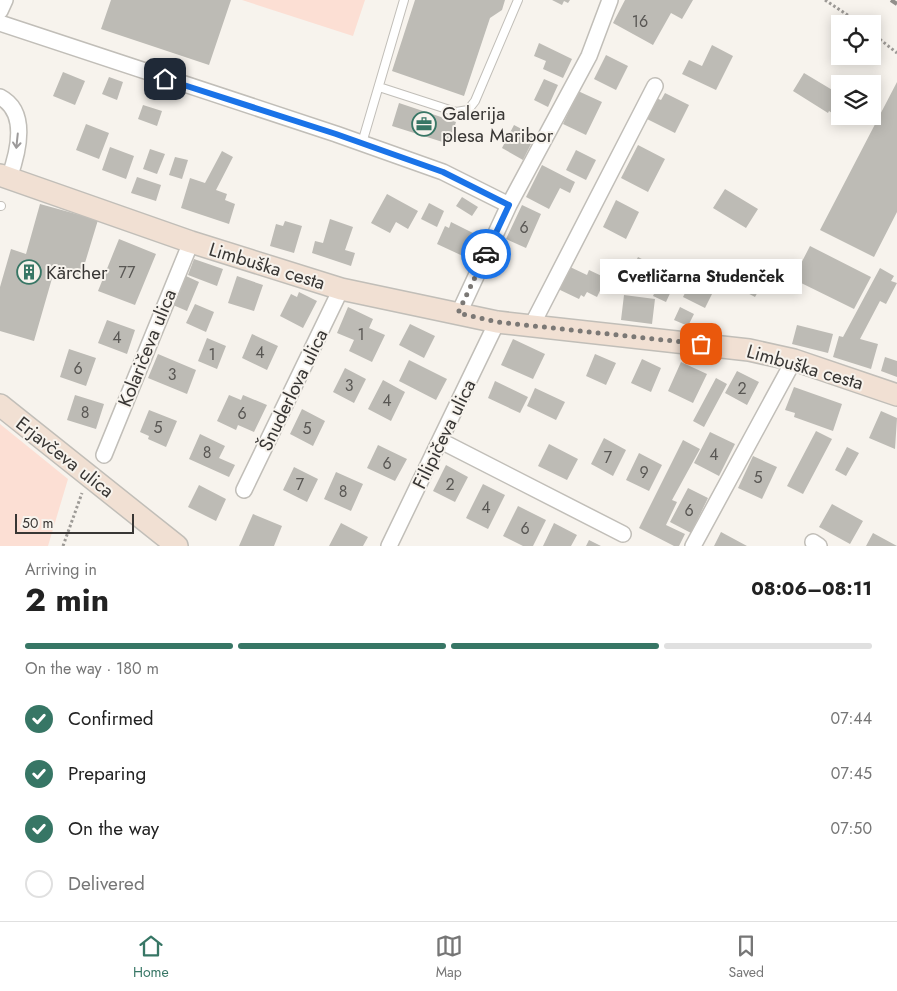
<!DOCTYPE html>
<html lang="en">
<head>
<meta charset="utf-8">
<style>
  body { margin:0; font-family:Jost,sans-serif; background:#f2f2f2; color:#222; height:100vh; display:flex; flex-direction:column; font-size:19px; white-space:nowrap }
  * { box-sizing:border-box; margin:0 }
  p { font-size:16px; color:#767676 }
  .icon { flex:none; width:28px; height:28px; fill:none; stroke:currentColor; stroke-width:2; stroke-linecap:round; stroke-linejoin:round }
  .map { position:relative; height:546px; overflow:hidden }
  .side { display:flex; flex-direction:column; background:#fff; flex:1 }
  .side>* { flex:none }
  .controls { position:absolute; left:831px; top:15px; display:grid; gap:10px }
  .controls a { display:grid; place-items:center; width:50px; height:50px; border-radius:0px; background:#fff; box-shadow:0 2px 12px #0003; font-size:25px }
  .scale { position:absolute; left:15px; bottom:12px; width:119px; box-sizing:border-box; padding-left:5px; border:2px solid #383634; border-top:0; font-size:14px; line-height:18px; white-space:nowrap; color:#383634; -webkit-text-stroke:4px #f7f3ed; paint-order:stroke }
  .pin { position:absolute; display:grid; place-items:center; width:42px; height:42px; color:#fff; margin:-21px; border-radius:10px; box-shadow:0 2px 8px #0006 }
  .courier { position:absolute; display:grid; place-items:center; width:50px; height:50px; margin:-25px; border:4px solid #1a73e8; border-radius:50%; background:#fff; color:#222; box-shadow:0 1px 6px #0007 }
  .bubble { position:absolute; height:35px; border-radius:0px; background:#fff; box-shadow:0 2px 12px #0003; font-size:16px; font-weight:700; line-height:35px; text-align:center }
  .head em { font-style:normal; font-weight:700 }
  .head div { display:flex; flex-direction:column-reverse }
  .head { display:flex; align-items:center; justify-content:space-between; height:85px; padding:0 25px }
  h1 { font-size:32px; font-weight:700; line-height:38px }
  .bar { display:grid; grid-template-columns:repeat(4,1fr); gap:8px 5px; align-content:center; height:60px; padding:0 25px }
  .bar i { height:6px; border-radius:4px; background:#e0e0e0 }
  .bar .current { background:#377665 }
  .bar p { grid-column:span 4 }
  ol { padding:0 25px; list-style:none }
  li { display:flex; align-items:center; gap:15px; height:55px }
  li p { margin-inline-start:auto }
  li .icon { padding:5px; border-radius:50%; background:#377665; color:#fff; stroke-width:4 }
  li:last-child { color:#767676 }
  li i { width:28px; height:28px; border:2px solid #e0e0e0; border-radius:50% }
  .menu { display:flex; justify-content:space-around; align-items:center; height:70px; border-top:1px solid #e0e0e0; background:#fff; font-size:14px; color:#767676 }
  .menu a { display:grid; justify-items:center; gap:2px }
  .menu .current { color:#377665 }
  .map>svg:first-child { display:block }
  .green { fill:#fcdfd4 }
  .building { fill:#bdbbb5 }
  .lines { fill:none; stroke-linecap:round; stroke-linejoin:round }
  .lane-casing { stroke:#c1beb8; stroke-width:10 }
  .street-casing { stroke:#c1beb8; stroke-width:18 }
  .secondary-casing { stroke:#c1beb8; stroke-width:24 }
  .path { stroke:#9d9a96; stroke-width:3; stroke-dasharray:2.5 2.5; stroke-linecap:butt }
  .lane { stroke:#fff; stroke-width:8 }
  .street { stroke:#fff; stroke-width:15 }
  .secondary { stroke:#f1e0d3; stroke-width:21 }
  .rail { stroke:#928f8b; stroke-width:4; stroke-dasharray:8 4; stroke-linecap:butt }
  .oneway { stroke:#9c9a9a }
  .done { stroke:#7b7875; stroke-width:5; stroke-dasharray:0 9 }
  .route { stroke:#1a73e8; stroke-width:6 }
  .labels { text-anchor:middle; dominant-baseline:central; stroke-width:4; stroke-linejoin:round; paint-order:stroke }
  .number-label { font-size:16px; fill:#595754 }
  .poi-label { font-size:19px; fill:#383634; stroke:#f7f3ed; text-anchor:start }
  .street-label { font-size:19px; fill:#383634; stroke:#f7f3ed }
</style>
</head>
<body>
<div class="map">
<svg width="897" height="546" viewBox="0 0 897 546">
  <rect width="100%" height="100%" fill="#f7f3ed"/>
  <!-- green -->
  <path class="green" d="M242,0H365L353,36Z
    M0,424L68,479L48,546H0Z"/>
  <!-- building -->
  <path class="building" d="M111,0H231L209,65L101,29Z
    M415,0H505L502,10L490,18L464,96L392,71Z
    M552,0H570L568,3L564,1L562,5Z
    M625,0H693L682,19L671,13L653,45L613,23Z
    M539,43L572,59L563,78L543,69L546,61L534,56Z
    M712,45L733,56L716,90L682,74L689,60L702,66Z
    M606,55L628,66L616,90L594,79Z
    M63,72L85,81L75,105L53,96Z
    M804,73L839,94L838,117L829,111L828,113L793,91Z
    M109,77L123,82L117,100L102,94Z
    M544,79L558,85L548,107L534,100Z
    M897,82V212L874,257L820,230Z
    M578,91L602,102L586,135L563,124Z
    M665,93L689,105L675,133L645,118L656,98L661,100Z
    M399,103L456,122L449,144L392,126Z
    M143,105L162,111L157,126L138,119Z
    M86,124L109,133L99,159L76,150Z
    M514,125L535,136L523,160L502,148Z
    M638,145L665,159L648,192L621,178Z
    M110,147L134,156L126,179L102,170Z
    M150,149L165,154L157,174L143,169Z
    M576,150L596,160L586,180L566,170Z
    M222,151L233,157L216,190L227,194L225,200L235,204L229,224L181,208L190,178L205,183Z
    M175,157L188,160L182,179L169,175Z
    M542,165L575,182L570,193L560,188L549,209L526,197Z
    M137,177L161,185L156,201L131,193Z
    M725,189L758,209L746,228L713,208Z
    M387,194L418,211L408,229L396,222L390,233L371,223Z
    M462,197L478,207L472,216L456,206Z
    M616,200L639,212L626,239L603,227Z
    M429,203L444,211L437,227L421,219Z
    M40,204L98,220L81,276L55,268L34,341L0,331V287L11,249L26,254Z
    M522,205L541,214L526,248L506,239Z
    M330,219L353,227L345,250L355,253L351,266L312,253L315,241L323,243Z
    M285,221L302,226L294,253L270,246L276,224L283,226Z
    M451,222L475,234L465,257L437,244L445,226L449,228Z
    M119,239L156,254L135,305L98,291Z
    M810,246L871,277L854,309L793,279Z
    M638,257L653,265L638,294L623,287Z
    M194,259L223,269L217,286L188,275Z
    M568,266L587,275L589,270L606,278L597,297L587,292L584,297L581,295L579,299L558,289Z
    M880,268L894,276L891,281L897,283L886,304L880,301L860,339L878,344L871,369L833,357L839,336L843,337Z
    M746,272L764,281L755,297L738,288Z
    M695,273L717,284L705,308L683,297Z
    M186,276L199,282L187,311L173,305Z
    M237,276L263,285L254,311L228,303Z
    M659,283L672,289L666,302L653,296Z
    M299,292L317,301L303,328L280,316L291,294L297,297Z
    M624,295L655,299L652,324L621,320Z
    M195,304L214,312L206,332L186,323Z
    M348,307L373,319L369,328L385,335L372,362L349,351L354,340L337,333Z
    M680,307L694,314L688,326L674,320Z
    M107,320L135,330L127,354L98,343Z
    M410,324L435,336L424,358L399,345Z
    M797,325L833,334L828,353L792,344Z
    M252,334L278,346L267,370L242,358Z
    M207,338L226,346L217,369L198,361Z
    M513,339L545,354L533,379L501,365Z
    M69,349L96,358L86,386L60,377Z
    M158,354L196,370L187,394L148,378Z
    M595,354L616,363L606,385L586,376Z
    M885,357L897,361V377L881,371Z
    M642,359L661,368L651,392L631,383Z
    M409,360L447,379L436,400L399,381Z
    M681,362L707,374L693,403L668,391Z
    M345,368L366,379L354,403L333,392Z
    M737,371L759,382L747,405L725,393Z
    M716,378L727,384L704,427L693,421Z
    M383,380L405,392L391,421L368,409Z
    M495,381L528,397L520,413L488,398Z
    M794,387L842,404L833,431L794,417L795,413L785,410Z
    M535,388L565,402L556,420L527,406Z
    M75,395L104,404L96,429L67,420Z
    M229,395L241,400L243,395L267,405L254,432L238,425L236,430L217,421Z
    M302,409L325,421L313,446L290,434Z
    M149,410L177,421L166,447L148,439L149,436L140,432Z
    M881,411L897,418L895,449L869,438Z
    M816,431L832,439L803,494L787,486Z
    M710,432L735,444L719,476L694,463Z
    M200,434L225,446L219,458L235,465L229,477L189,459Z
    M604,438L626,450L613,476L591,464Z
    M683,440L700,449L672,500L677,502L666,525L685,534L679,546H674L639,528Z
    M549,444L578,459L567,480L538,466Z
    M378,445L407,459L395,481L367,468Z
    M847,447L859,453L846,476L835,470Z
    M639,453L662,465L649,491L626,480Z
    M753,456L777,467L762,499L738,488Z
    M446,465L468,477L455,502L433,491Z
    M294,467L318,479L307,502L283,490Z
    M336,472L363,484L351,511L324,499Z
    M483,484L505,495L488,529L466,518Z
    M199,485L226,499L216,521L188,507Z
    M688,488L708,498L691,533L670,522Z
    M832,504L863,521L850,544L819,527Z
    M518,506L546,520L533,546H523L503,536Z
    M253,514L282,526L274,546H239Z
    M341,523L368,537L363,546H329Z
    M554,523L577,535L571,546H543Z
    M721,532L747,546H714Z
    M873,533L897,546H866Z
    M589,540L601,546H586Z"/>
  <g class="lines">
    <!-- lane casing -->
    <g class="lane-casing">
      <path id="lane" d="M379,87L456,112L468,110L475,101L518,0
        M362,143L404,0
        M0,206H1"/>
    </g>
    <!-- street casing -->
    <g class="street-casing">
      <path id="street" d="M0,11L5,0
        M0,23L336,134L443,172L509,205
        M0,97C29,112 18,153 9,178
        M459,313L509,205L589,56L610,0
        M532,325L655,86
        M441,441L623,534
        M104,455L191,242
        M244,490L341,289
        M813,542L819,546
        M389,546L497,322
        M693,546L794,360"/>
    </g>
    <!-- secondary casing -->
    <g class="secondary-casing">
      <path id="secondary" d="M0,175L191,242L341,289L497,322L749,350L794,360L897,395
        M0,405L177,546"/>
    </g>
    <!-- path -->
    <path class="path" d="M825,0L861,24
      M872,33L897,53
      M63,546L82,493"/>
    <!-- lane -->
    <use href="#lane" class="lane"/>
    <!-- street -->
    <use href="#street" class="street"/>
    <!-- secondary -->
    <use href="#secondary" class="secondary"/>
    <!-- rail -->
    <path class="rail" d="M891,0L897,4"/>
  </g>
  <!-- one-way arrows -->
  <defs><path id="oneway-shaft" d="M-6 0H5M1.5-3L5.5 0L1.5 3" fill="none" stroke-width="1.6" stroke-linecap="round" stroke-linejoin="round" transform="scale(1.25)"/></defs>
  <use class="oneway" href="#oneway-shaft" transform="translate(17 141) rotate(96)"/>
  <g class="lines">
    <!-- done -->
    <path class="done" d="M486,254L458,313L497,322L701,344"/>
    <!-- route -->
    <path class="route" d="M165,79L336,134L443,172L509,205L486,254"/>
  </g>
  <!-- icons -->
  <defs>
    <g id="office-ring" transform="scale(1.25)"><circle r="9.5" fill="#f7f3ed" stroke="#377665" stroke-width="1.5"/><path d="M-6-3h4V-5.5h4V-3h4V5H-6ZM-1-4.5V-3h2v-1.5ZM-6 0V1H6V0Z" fill="#377665"/></g>
    <g id="building-ring" transform="scale(1.25)"><circle r="9.5" fill="#f7f3ed" stroke="#377665" stroke-width="1.5"/><path d="M-4-6H4V6H1V3H-1V6H-4ZM-2.5-4.3h1.7v1.8h-1.7ZM.8-4.3h1.7v1.8H.8ZM-2.5-1h1.7V.8h-1.7ZM.8-1h1.7V.8H.8Z" fill="#377665"/></g>
  </defs>
  <g fill-rule="evenodd">
    <use href="#office-ring" x="424" y="124"/>
    <use href="#building-ring" x="29" y="272"/>
  </g>
  <g class="labels">
    <!-- number labels -->
    <g class="number-label">
      <text x="640" y="21">16</text>
      <text x="524" y="227">6</text>
      <text x="127" y="272">77</text>
      <text x="361" y="334">1</text>
      <text x="117" y="337">4</text>
      <text x="260" y="352">4</text>
      <text x="212" y="354">1</text>
      <text x="78" y="368">6</text>
      <text x="172" y="374">3</text>
      <text x="349" y="385">3</text>
      <text x="742" y="388">2</text>
      <text x="387" y="400">4</text>
      <text x="85" y="412">8</text>
      <text x="242" y="413">6</text>
      <text x="158" y="427">5</text>
      <text x="307" y="428">5</text>
      <text x="207" y="452">8</text>
      <text x="714" y="454">4</text>
      <text x="608" y="457">7</text>
      <text x="387" y="463">6</text>
      <text x="644" y="472">9</text>
      <text x="758" y="477">5</text>
      <text x="300" y="484">7</text>
      <text x="450" y="484">2</text>
      <text x="343" y="491">8</text>
      <text x="486" y="507">4</text>
      <text x="689" y="510">6</text>
      <text x="525" y="528">6</text>
    </g>
    <!-- poi labels -->
    <g class="poi-label">
      <text x="442" y="113">Galerija<tspan x="442" dy="22">plesa Maribor</tspan></text>
      <text x="46" y="272">Kärcher</text>
    </g>
    <!-- street labels -->
    <g class="street-label">
      <text transform="translate(267 266) rotate(17)">Limbuška cesta</text>
      <text transform="translate(147 348) rotate(-68)">Kolaričeva ulica</text>
      <text transform="translate(805 367) rotate(16)">Limbuška cesta</text>
      <text transform="translate(293 390) rotate(-64)">Šnuderlova ulica</text>
      <text transform="translate(444 434) rotate(-64)">Filipičeva ulica</text>
      <text transform="translate(65 457) rotate(38)">Erjavčeva ulica</text>
    </g>
  </g>
</svg>
<div class="controls">
<a><svg class="icon" aria-label="locate" viewBox="0 0 24 24"><circle cx="12" cy="12" r="6"/><path d="M12 2v4M12 18v4M2 12h4M18 12h4"/></svg></a>
<a><svg class="icon" aria-label="layers" viewBox="0 0 24 24"><path d="M12 4l9 5-9 5-9-5zM3 14l9 5 9-5"/></svg></a>
</div>
<div class="scale">50 m</div>
<div class="pin" style="left:701px;top:344px;background:#ea580c"><svg class="icon" aria-label="bag" viewBox="0 0 24 24"><path d="M5 8h14l-1 12H6zM9 8a3 3 0 0 1 6 0"/></svg></div>
<div class="pin" style="left:165px;top:79px;background:#1f2937"><svg class="icon" aria-label="home" viewBox="0 0 24 24"><path d="M3 11l9-7 9 7M6 9v11h12V9"/></svg></div>
<div class="courier" style="left:486px;top:254px"><svg class="icon" aria-label="car" viewBox="0 0 24 24"><path d="M5 17H2v-5l4-1 3-4h7l3 4 3 1v5h-3M9 17h6M6 11h13"/><circle cx="7" cy="17" r="2"/><circle cx="17" cy="17" r="2"/></svg></div>
<div class="bubble" style="left:600px;top:259px;width:202px">Cvetličarna Studenček</div>
</div>
<section class="side">
<div class="head"><div><h1>2 min</h1><p>Arriving in</p></div><em>08:06–08:11</em></div>
<div class="bar"><i class="current"></i><i class="current"></i><i class="current"></i><i></i><p>On the way · 180 m</p></div>
<ol>
<li><svg class="icon" aria-label="check" viewBox="0 0 24 24"><path d="M5 12l5 5 9-10"/></svg>Confirmed<p>07:44</p></li>
<li><svg class="icon" aria-label="check" viewBox="0 0 24 24"><path d="M5 12l5 5 9-10"/></svg>Preparing<p>07:45</p></li>
<li><svg class="icon" aria-label="check" viewBox="0 0 24 24"><path d="M5 12l5 5 9-10"/></svg>On the way<p>07:50</p></li>
<li><i></i>Delivered</li>
</ol>
</section>
<nav class="menu">
<a class="current"><svg class="icon" aria-label="home" viewBox="0 0 24 24"><path d="M3 11l9-7 9 7M6 9v11h12V9"/></svg>Home</a>
<a><svg class="icon" aria-label="map" viewBox="0 0 24 24"><path d="M3 6l6-2 6 2 6-2v14l-6 2-6-2-6 2zM9 4v14M15 6v14"/></svg>Map</a>
<a><svg class="icon" aria-label="saved" viewBox="0 0 24 24"><path d="M7 4h10v16l-5-4-5 4z"/></svg>Saved</a>
</nav>
</body>
</html>
